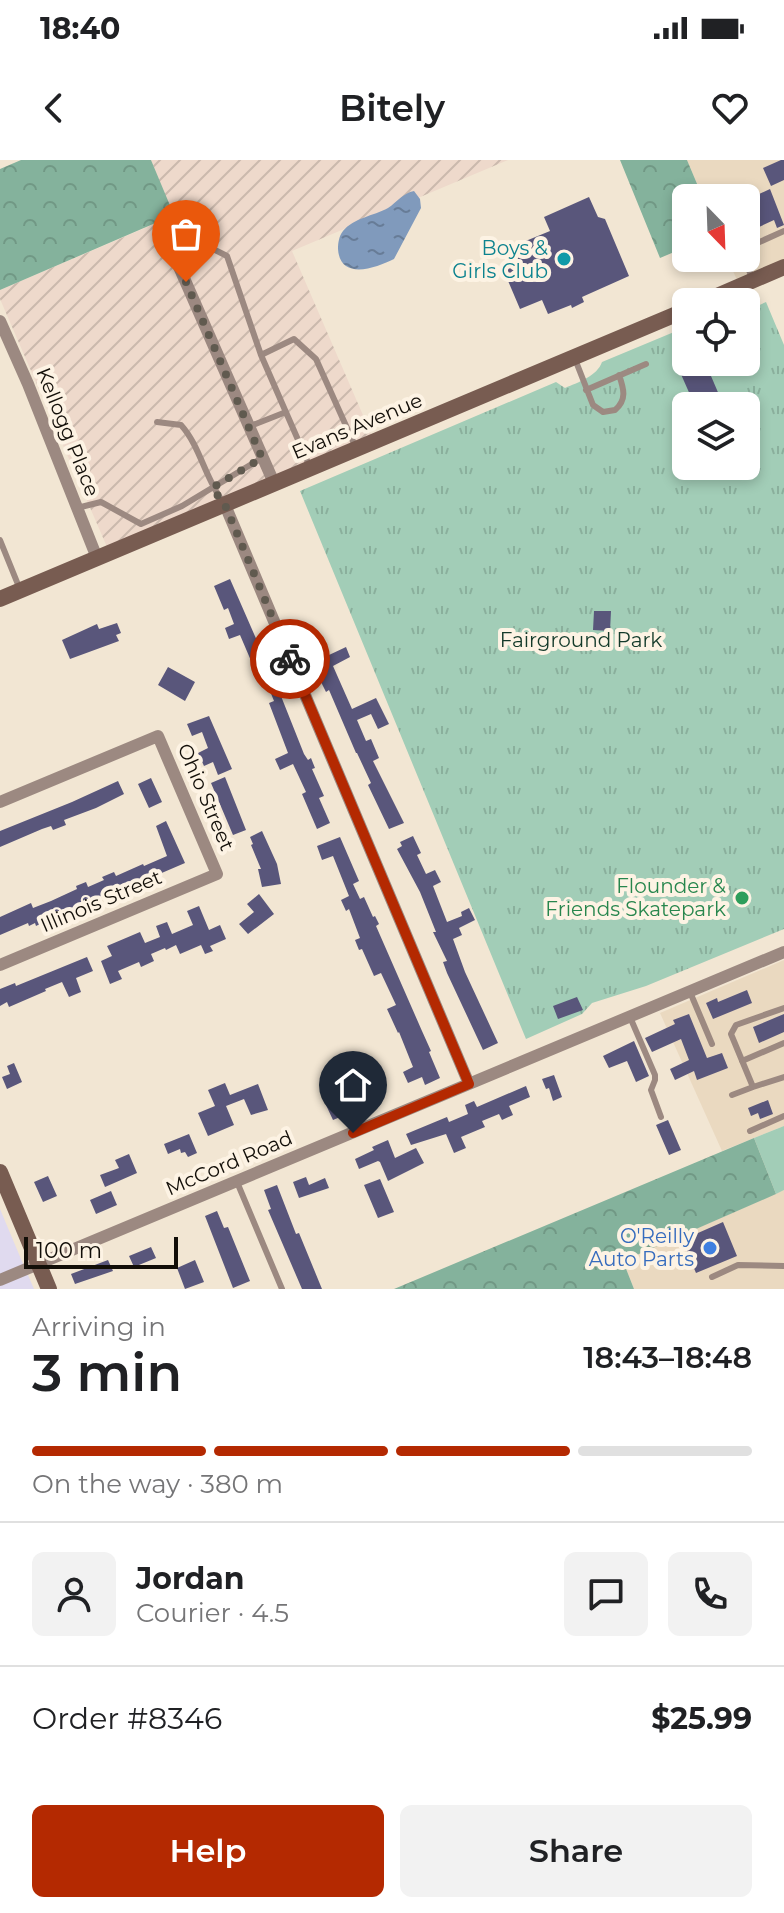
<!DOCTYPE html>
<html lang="en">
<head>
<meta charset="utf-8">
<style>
  body { margin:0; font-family:Montserrat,sans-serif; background:#f2f2f2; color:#202124; height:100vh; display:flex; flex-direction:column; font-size:30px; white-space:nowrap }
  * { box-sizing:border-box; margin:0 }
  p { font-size:26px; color:#757577 }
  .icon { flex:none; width:44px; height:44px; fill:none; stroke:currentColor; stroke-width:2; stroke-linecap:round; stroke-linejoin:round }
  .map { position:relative; height:1129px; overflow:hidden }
  .sheet { display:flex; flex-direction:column; background:#fff; flex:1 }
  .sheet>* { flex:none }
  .needle { width:52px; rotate:157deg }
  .fabs { position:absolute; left:672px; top:24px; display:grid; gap:16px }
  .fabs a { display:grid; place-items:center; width:88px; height:88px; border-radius:12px; background:#fff; box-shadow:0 4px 12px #0003; font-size:40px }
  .scale { position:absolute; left:24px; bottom:20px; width:154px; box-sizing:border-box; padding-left:8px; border:4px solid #120e08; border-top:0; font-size:22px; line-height:28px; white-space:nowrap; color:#120e08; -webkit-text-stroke:6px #fdf3e4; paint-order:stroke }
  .pin { position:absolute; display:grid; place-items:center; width:68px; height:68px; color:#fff; margin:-82px -34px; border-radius:50% 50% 50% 0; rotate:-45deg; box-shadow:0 0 8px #0007 }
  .pin .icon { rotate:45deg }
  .courier { position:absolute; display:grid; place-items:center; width:80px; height:80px; margin:-40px; border:6px solid #b42901; border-radius:50%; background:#fff; color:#222; box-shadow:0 2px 10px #0007 }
  .head em { font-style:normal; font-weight:600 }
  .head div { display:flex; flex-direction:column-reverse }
  .head { display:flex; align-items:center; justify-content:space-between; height:136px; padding:0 32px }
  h1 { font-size:52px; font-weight:600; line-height:60px }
  .bar { display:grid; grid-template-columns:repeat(4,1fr); gap:12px 8px; align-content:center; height:96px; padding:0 32px }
  .bar i { height:10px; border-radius:6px; background:#e0e0e0 }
  .bar .current { background:#b42901 }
  .bar p { grid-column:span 4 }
  .line { display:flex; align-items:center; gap:20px; padding:0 32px; border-top:2px solid #e0e0e0 }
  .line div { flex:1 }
  .round { display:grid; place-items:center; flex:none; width:84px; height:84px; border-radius:12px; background:#f2f2f2 }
  .cta { display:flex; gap:16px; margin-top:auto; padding:16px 32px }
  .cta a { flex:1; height:92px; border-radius:12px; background:#b42901; color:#fff; font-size:32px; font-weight:600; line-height:92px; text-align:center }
  .cta a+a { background:#f2f2f2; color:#202124 }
  .status { display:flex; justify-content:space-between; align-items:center; height:56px; padding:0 40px; background:#fff; direction:ltr }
  .status svg { height:22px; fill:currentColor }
  header { display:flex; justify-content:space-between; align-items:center; height:104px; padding:0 32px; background:#fff; font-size:36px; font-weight:600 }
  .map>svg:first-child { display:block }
  .built { fill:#ead9c0 }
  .industrial { fill:url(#industrial-furrows) }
  .education { fill:#e0daef }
  .grass { fill:#a2cdb7 }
  .forest { fill:url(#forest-crowns) }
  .park { fill:url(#park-tufts); fill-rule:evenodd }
  .water { fill:url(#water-ripples) }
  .building { fill:#59567b }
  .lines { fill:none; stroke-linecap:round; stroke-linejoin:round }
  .lane { stroke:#9c8981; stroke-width:6 }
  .street { stroke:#9c8981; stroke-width:12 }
  .secondary { stroke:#785c51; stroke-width:16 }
  .done { stroke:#605a4f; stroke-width:8; stroke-dasharray:0 14.4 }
  .route { stroke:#b42901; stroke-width:10 }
  .culture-dot { fill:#0f9aa8; stroke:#fdf3e4; stroke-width:3 }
  .leisure-dot { fill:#2e9e5b; stroke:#fdf3e4; stroke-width:3 }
  .shop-dot { fill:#3f7fe0; stroke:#fdf3e4; stroke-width:3 }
  .labels { text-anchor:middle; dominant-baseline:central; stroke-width:8; stroke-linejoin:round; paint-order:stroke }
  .culture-label { font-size:20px; fill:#0d838f; stroke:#fdf3e4; text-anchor:end }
  .street-label { font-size:20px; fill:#120e08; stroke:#fdf3e4 }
  .park-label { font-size:20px; fill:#133a2a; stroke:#fdf3e4 }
  .leisure-label { font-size:20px; fill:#27864d; stroke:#fdf3e4; text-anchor:end }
  .shop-label { font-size:20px; fill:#366cbe; stroke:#fdf3e4; text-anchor:end }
</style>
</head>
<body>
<div class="status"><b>18:40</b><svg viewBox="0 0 49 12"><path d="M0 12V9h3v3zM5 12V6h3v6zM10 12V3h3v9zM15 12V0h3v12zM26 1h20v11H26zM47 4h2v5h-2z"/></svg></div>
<header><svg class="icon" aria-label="back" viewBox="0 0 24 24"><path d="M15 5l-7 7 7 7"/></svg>Bitely<svg class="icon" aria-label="heart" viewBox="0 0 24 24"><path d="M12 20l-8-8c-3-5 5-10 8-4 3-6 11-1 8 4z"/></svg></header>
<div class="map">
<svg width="784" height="1129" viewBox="0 0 784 1129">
  <defs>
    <pattern id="industrial-furrows" width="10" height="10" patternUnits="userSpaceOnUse" patternTransform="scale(2)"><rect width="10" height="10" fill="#eed9cb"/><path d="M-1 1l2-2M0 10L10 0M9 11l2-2" fill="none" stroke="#cbb9ad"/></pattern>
    <pattern id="forest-crowns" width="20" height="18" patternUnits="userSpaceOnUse" patternTransform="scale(2)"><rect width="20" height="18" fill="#84b29c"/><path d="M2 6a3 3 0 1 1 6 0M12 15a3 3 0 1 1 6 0" fill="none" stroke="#719885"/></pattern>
    <pattern id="park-tufts" width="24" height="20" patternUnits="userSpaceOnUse" patternTransform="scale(2)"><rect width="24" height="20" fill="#a2cdb7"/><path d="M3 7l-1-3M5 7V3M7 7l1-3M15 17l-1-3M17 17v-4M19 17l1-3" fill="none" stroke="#8aaf9c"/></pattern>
    <pattern id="water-ripples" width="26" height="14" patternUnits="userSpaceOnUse" patternTransform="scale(2)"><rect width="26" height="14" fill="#809abc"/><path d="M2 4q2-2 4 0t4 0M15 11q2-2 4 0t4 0" fill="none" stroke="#677c97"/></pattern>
  </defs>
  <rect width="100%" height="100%" fill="#f2e6d3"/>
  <!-- built -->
  <path class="built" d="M687,0H784V101L737,120L727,98H746V38H703Z
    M784,800V966L722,991L660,853Z
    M784,1030V1129H634L623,1101Z"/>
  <!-- industrial -->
  <path class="industrial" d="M151,0H508L292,91L372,276L107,387L0,139V130L173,56Z"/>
  <!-- education -->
  <path class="education" d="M0,1049L21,1099L34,1129H0Z"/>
  <!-- grass -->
  <path class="grass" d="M784,966V1030L776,1034L754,978Z"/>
  <!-- forest -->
  <path class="forest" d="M21,0H151L174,55L0,130V9Z
    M620,0H687L703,38H686V87L660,98Z
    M754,978L776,1034L623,1101L634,1129H394Z"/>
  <!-- park -->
  <path class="park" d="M766,142L784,185V769L646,826L592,843L582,854L526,879L300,331L556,222L565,228C579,222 597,216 602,202L686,167V202H746V151ZM686,246H746V306H686Z"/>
  <!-- water -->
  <path class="water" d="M414,31L420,39L421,48L394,99C376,108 340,121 338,89C338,83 339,76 343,71C354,58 373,56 388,48C397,42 403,33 414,31Z"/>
  <!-- building -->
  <path class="building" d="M781,0H784V20L771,26L763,8Z
    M770,29L784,65L777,68L774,60L746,73V40Z
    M589,37L598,57L605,59L629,116L582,137L584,142L572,148L571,145L548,154L542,140L520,149L503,109L510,106L504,90L550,71L544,57Z
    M703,202H705L720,237L695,246L680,212Z
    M230,419L258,483L261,481L268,496L277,526L304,594L308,600L311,598L315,608L312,609L324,636L319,638L330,663L317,669L302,634L306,632L293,604L280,610L275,599L288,593L269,543L274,541L258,501L252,503L240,475L229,479L225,468L234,464L228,448L224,450L214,426Z
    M594,451H611L610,471L593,470Z
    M117,463L121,473L116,475L119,481L70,499L62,480L97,464L99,469Z
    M323,481L329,495L346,487L350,497L333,506L352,549L376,538L389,564L378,569L371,554L357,560L366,581L371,579L379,598L373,601L404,663L389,669L368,625L371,623L357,593H356L329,530L326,532L318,516L322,514L310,487Z
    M168,507L195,522L185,541L158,525Z
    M209,556L232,609L218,615L213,602L204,606L198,593L208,588L202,572L192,576L187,564Z
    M225,617L246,670L233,675L211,623Z
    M151,618L162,642L149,648L138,624Z
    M118,621L124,634L96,648L64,660L66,665L53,670L51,666L42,669L0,687V671L72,642Z
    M166,661L185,703L66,754L64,750L47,758L48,760L36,766L35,763L29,766L28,763L0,775V757L31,743L33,748L51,741L77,729L76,726L86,722L88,727L104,720L102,717L114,712L116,716L143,704L144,706L167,696L156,666Z
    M262,671L277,704L281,724L262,727L258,709H261L251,685L253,684L250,677Z
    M413,676L421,693L417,695L426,714L435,710L441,722L433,726L447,762L462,756L461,752L469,748L475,760L459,768L462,775L453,779L465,812L498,883L483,890L447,813L443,802L447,801L433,772H436L420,732L397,689L402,686L400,682Z
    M340,677L359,721L353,724L360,739L364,737L373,757L375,756L379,764L376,766L422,871L431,891L429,892L440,918L425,925L422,917L408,923L403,912L413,907L399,872L398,873L387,849L396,845L381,813L374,816L362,789L359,790L355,780L360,778L349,749L346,751L341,740L349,736L333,696L322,700L317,686Z
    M259,734L274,754L248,774L239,764L254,752L247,744Z
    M199,746L209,770L220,765L226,779L210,786L213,791L205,794L201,785L180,794L176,785L166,790L165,788L151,794L154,801L141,807L139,802L118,811L122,819L110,824L101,801L112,796L107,786L140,772L145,783L160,777L156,766L167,762L172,774L193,765L187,751Z
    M87,797L93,811L76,818L81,832L69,837L62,822L45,829L46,831L9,847L7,842L0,846V829L15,823L16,826Z
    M747,830L752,843L713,859L706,843L717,838L718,842Z
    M577,837L583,850L558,859L553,846Z
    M689,854L707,898L722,893L728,908L697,920L694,911L675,920L670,909L689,900L681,879L652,892L645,878L675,864L673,860Z
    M784,854V872L759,883L753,867Z
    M634,881L649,916L636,922L627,901L609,908L603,896Z
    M14,903L22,922L7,929L2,917L10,914L7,906Z
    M374,906L379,919L366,924L370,933L359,938L350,915Z
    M554,915L562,937L553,941L549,928L546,929L542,919Z
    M225,923L230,935L258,924L268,950L251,955L244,939L226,946L234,965L208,976L198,953L215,946L208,930Z
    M526,926L530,937L509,946L513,955L502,960L499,954L482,961L485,967L461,977L466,988L454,993L446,974L411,985L406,974L447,957L449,962L468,954L465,945L474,941L477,947Z
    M338,940L345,955L333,960L326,945Z
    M768,940L773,954L760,959L758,953L751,956L748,948Z
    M668,960L681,990L669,995L656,965Z
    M189,974L197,993L188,997L185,992L181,993L180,989L168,994L164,984Z
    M388,980L395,998L416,988L424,1003L388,1021L380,1002L378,1001L359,1009L355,999L374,990L372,987Z
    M129,994L137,1013L105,1027L100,1015L119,1008L115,1000Z
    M48,1016L57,1036L43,1042L34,1022Z
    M306,1017L309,1025L325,1018L329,1028L299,1038L293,1022Z
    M380,1019L394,1052L378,1058L364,1025Z
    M277,1025L296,1074L299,1073L322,1129H302L268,1050L271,1049L264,1030Z
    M111,1031L117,1045L96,1054L90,1040Z
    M217,1051L224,1068L228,1067L250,1121L233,1128L205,1056Z
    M723,1062L737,1096L696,1113L682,1080Z
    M151,1087L156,1098L134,1107L129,1096Z
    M108,1100L113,1111L75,1124L71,1114Z
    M195,1100L204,1122L185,1129L177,1108Z"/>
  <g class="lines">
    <!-- lane -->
    <path class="lane" d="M746,88L784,71
      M173,93L203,84L227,96L261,195
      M744,98L753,120
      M575,199L593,245L603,252L615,250C627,240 624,229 619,215
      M586,230L646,204
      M157,262L181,265C200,286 205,318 223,342
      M248,267L286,252
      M309,305L261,195L294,179L316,199L356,288
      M77,348L101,342L141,364L182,346L262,298
      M0,380L19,427
      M690,832L712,884
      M784,848L736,865L731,874L753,927L784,917
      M630,857L655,915V920L651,930L661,957
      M742,901L784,883
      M732,935L753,927
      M750,971L784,956
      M237,1022L282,1129
      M712,1117L738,1105L784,1106"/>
    <!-- street -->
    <path class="street" d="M173,93L274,323
      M0,161L28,224L97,398
      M225,345L469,924
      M0,642L158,576L217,714L0,805
      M0,1120L784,792"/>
    <!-- secondary -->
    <path class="secondary" d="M703,142L784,107
      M0,439L686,150
      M0,1012L49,1129"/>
  </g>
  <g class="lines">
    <!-- done -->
    <path class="done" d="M186,122L262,298L212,328L225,345L290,499"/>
    <!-- route -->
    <path class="route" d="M290,499L469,924L353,973"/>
  </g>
  <!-- markers -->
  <circle class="culture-dot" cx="564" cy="99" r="8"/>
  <circle class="leisure-dot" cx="742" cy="738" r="8"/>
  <circle class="shop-dot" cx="710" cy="1088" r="8"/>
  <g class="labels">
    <!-- culture labels -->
    <g class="culture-label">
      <text x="548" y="88">Boys &amp;<tspan x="548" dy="23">Girls Club</tspan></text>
    </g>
    <!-- street labels -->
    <g class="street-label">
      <text transform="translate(357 266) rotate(-23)">Evans Avenue</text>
      <text transform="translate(68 272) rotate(68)">Kellogg Place</text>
      <text transform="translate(206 637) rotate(67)">Ohio Street</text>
      <text transform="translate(101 741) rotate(-23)">Illinois Street</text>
      <text transform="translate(229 1003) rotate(-23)">McCord Road</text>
    </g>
    <!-- park labels -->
    <g class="park-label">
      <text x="581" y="480">Fairground Park</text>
    </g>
    <!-- leisure labels -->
    <g class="leisure-label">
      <text x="726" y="726">Flounder &amp;<tspan x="726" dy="23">Friends Skatepark</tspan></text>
    </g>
    <!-- shop labels -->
    <g class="shop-label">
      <text x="694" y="1076">O'Reilly<tspan x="694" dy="23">Auto Parts</tspan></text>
    </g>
  </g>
</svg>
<div class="fabs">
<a><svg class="needle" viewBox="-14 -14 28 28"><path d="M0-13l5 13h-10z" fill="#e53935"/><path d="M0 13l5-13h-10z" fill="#757577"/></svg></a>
<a><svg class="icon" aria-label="locate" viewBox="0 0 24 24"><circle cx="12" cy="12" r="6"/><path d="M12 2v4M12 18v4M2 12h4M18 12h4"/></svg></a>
<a><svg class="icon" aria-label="layers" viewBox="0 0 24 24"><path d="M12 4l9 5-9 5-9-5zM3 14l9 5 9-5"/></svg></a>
</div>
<div class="scale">100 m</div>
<div class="pin" style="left:186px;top:122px;background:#ea580c"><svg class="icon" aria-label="bag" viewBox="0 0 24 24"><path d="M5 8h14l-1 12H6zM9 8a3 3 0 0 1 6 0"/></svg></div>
<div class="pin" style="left:353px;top:973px;background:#1f2937"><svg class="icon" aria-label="home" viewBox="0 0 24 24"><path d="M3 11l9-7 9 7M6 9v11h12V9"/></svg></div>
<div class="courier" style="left:290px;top:499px"><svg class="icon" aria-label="bike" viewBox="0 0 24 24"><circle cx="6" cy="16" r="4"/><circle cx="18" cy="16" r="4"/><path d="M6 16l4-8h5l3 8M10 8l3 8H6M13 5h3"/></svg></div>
</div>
<section class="sheet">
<div class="head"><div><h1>3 min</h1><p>Arriving in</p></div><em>18:43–18:48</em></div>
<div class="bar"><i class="current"></i><i class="current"></i><i class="current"></i><i></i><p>On the way · 380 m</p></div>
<div class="line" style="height:144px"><a class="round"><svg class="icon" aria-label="person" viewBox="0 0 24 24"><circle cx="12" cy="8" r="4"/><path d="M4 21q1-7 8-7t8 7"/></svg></a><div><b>Jordan</b><p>Courier · 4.5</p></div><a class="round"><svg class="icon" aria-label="chat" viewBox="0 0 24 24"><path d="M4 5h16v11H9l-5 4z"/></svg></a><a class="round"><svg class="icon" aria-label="phone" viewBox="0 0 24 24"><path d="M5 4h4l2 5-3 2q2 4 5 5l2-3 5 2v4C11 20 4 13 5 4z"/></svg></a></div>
<div class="line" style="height:104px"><div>Order #8346</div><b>$25.99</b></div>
<div class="cta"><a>Help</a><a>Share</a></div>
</section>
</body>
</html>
